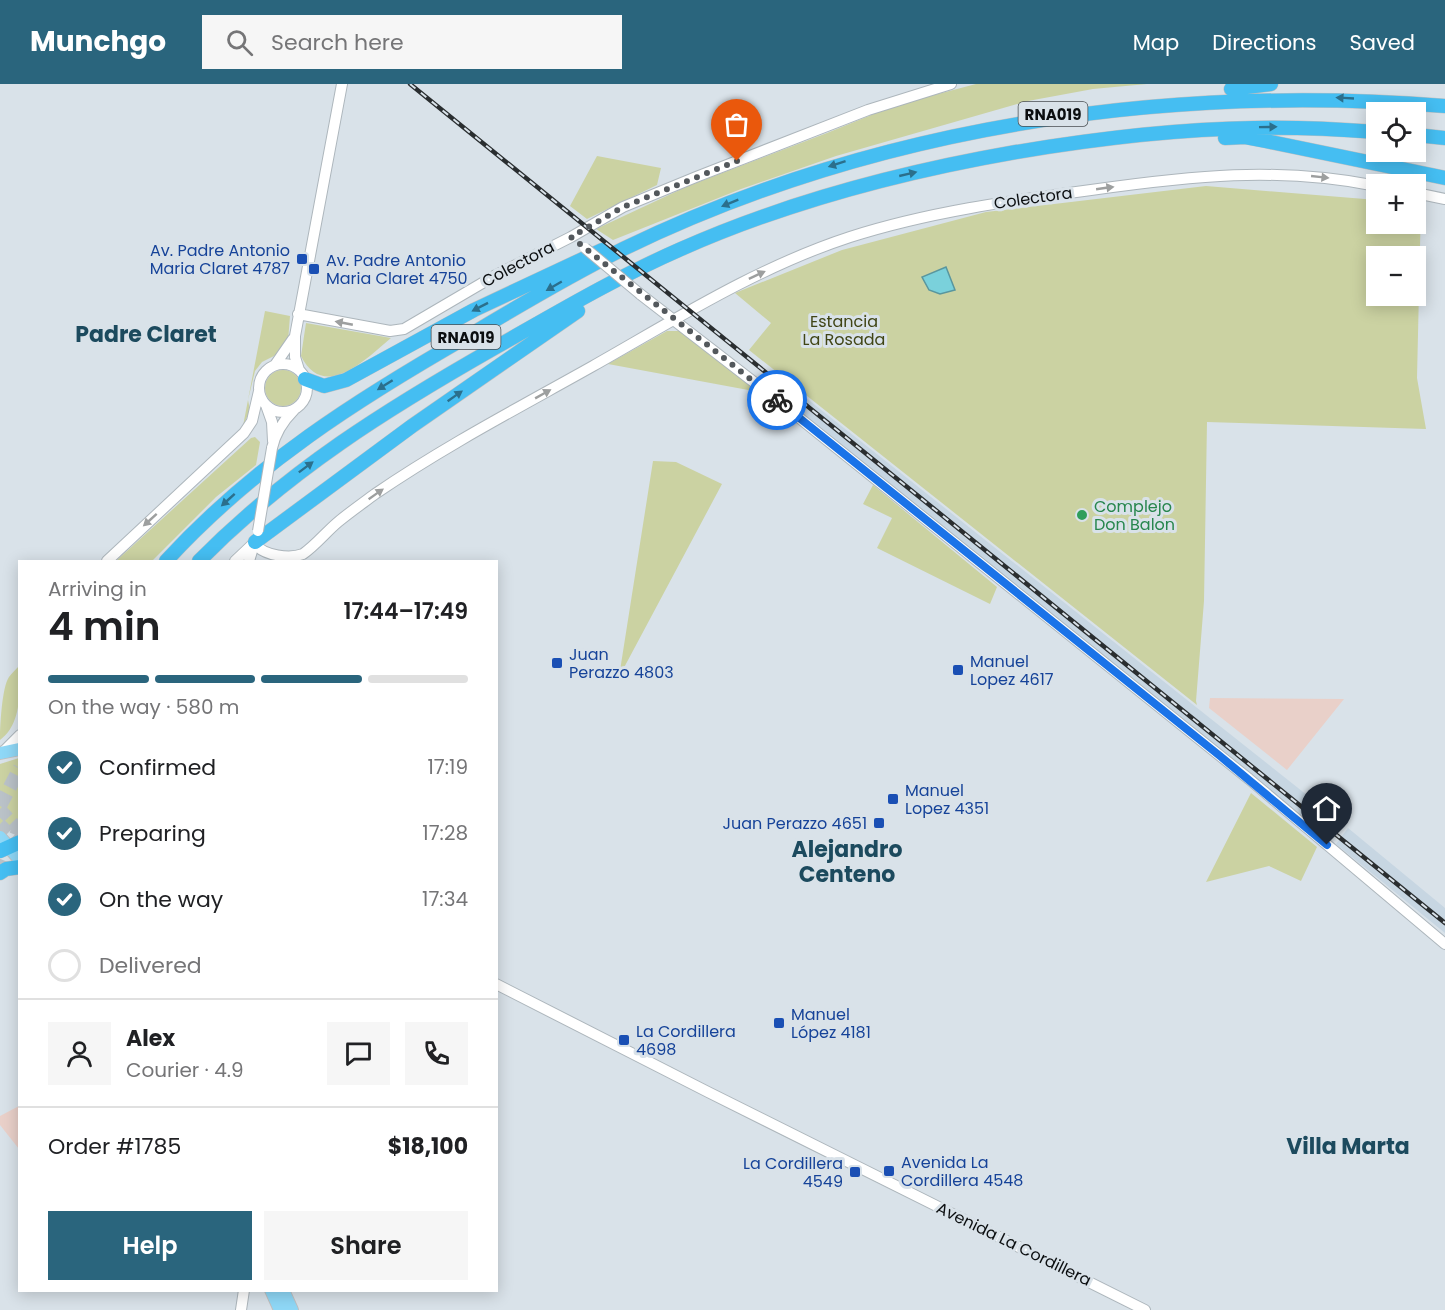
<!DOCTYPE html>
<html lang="en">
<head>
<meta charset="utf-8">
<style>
  body { margin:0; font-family:Poppins,sans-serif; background:#f6f6f6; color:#202124; height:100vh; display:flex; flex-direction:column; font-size:22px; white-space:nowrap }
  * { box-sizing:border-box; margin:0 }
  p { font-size:20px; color:#757577 }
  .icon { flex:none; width:33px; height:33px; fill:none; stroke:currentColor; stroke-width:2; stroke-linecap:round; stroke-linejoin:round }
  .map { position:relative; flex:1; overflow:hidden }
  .panel { position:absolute; left:18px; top:476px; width:480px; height:732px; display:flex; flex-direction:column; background:#fff; border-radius:0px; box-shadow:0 3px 15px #0003 }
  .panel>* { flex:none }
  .buttons { position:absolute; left:1366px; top:18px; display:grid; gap:12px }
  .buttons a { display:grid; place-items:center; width:60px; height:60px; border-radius:0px; background:#fff; box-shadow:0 3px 15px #0003; font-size:30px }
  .pin { position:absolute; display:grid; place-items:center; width:51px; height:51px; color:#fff; margin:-62px -26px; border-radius:50% 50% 50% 0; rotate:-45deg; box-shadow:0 0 6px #0007 }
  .pin .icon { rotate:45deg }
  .courier { position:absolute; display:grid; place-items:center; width:60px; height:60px; margin:-30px; border:4px solid #1a73e8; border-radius:50%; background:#fff; color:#222; box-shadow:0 2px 8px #0007 }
  .summary em { font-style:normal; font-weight:600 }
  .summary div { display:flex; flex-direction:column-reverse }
  .summary { display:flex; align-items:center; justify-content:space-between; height:102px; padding:0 30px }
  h1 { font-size:39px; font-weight:600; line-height:45px }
  .bar { display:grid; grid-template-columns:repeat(4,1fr); gap:9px 6px; align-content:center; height:72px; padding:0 30px }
  .bar i { height:8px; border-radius:4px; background:#e0e0e0 }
  .bar .on { background:#2a657d }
  .bar p { grid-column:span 4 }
  .line { display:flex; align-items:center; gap:15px; padding:0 30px; border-top:2px solid #e0e0e0 }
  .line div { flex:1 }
  .round { display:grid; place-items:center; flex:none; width:63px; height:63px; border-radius:0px; background:#f6f6f6 }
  ol { padding:0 30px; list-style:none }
  li { display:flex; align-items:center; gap:18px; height:66px }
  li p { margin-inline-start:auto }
  li .icon { padding:6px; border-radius:50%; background:#2a657d; color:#fff; stroke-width:4 }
  li:last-child { color:#757577 }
  li i { width:33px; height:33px; border:3px solid #e0e0e0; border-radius:50% }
  .cta { display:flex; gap:12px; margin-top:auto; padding:12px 30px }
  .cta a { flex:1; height:69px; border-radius:0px; background:#2a657d; color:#fff; font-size:24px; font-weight:600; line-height:69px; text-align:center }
  .cta a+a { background:#f6f6f6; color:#202124 }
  header { display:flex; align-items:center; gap:36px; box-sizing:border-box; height:84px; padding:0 30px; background:#2a657d; color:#fff }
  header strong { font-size:28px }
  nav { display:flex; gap:33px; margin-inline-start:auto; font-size:21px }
  .search { width:420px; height:54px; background:#f6f6f6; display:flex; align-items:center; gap:15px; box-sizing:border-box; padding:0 21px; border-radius:0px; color:#757577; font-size:22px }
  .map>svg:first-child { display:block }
  .built { fill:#c7d6e2 }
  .education { fill:#e9d0c9 }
  .green { fill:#cbd2a2; fill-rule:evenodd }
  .water { fill:#7ad1db; stroke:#59969e; stroke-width:1.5 }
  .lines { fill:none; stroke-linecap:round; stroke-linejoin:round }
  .primary-tunnel { stroke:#bac2c8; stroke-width:12; stroke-dasharray:12 6; stroke-linecap:butt }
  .motorway-tunnel { stroke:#bac2c8; stroke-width:14; stroke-dasharray:14 7; stroke-linecap:butt }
  .secondary-casing { stroke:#adb6bc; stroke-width:12 }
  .primary-casing { stroke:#c0c0c1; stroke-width:14 }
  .motorway-casing { stroke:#c0c0c1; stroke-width:15 }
  .secondary { stroke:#fff; stroke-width:10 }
  .primary { stroke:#8fd8f7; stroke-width:12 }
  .motorway { stroke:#45bef2; stroke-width:14 }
  .rail-casing { stroke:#2a2e30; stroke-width:4.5 }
  .rail { stroke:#d9e2e9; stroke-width:2; stroke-dasharray:7; stroke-linecap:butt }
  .secondary-bridge-casing { stroke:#adb6bc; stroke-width:12; stroke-linecap:butt }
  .secondary-bridge { stroke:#fff; stroke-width:10 }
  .oneway { fill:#2b6f8c }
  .oneway2 { fill:#9d9f9f }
  .done { stroke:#53585c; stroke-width:6; stroke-dasharray:0 10.8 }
  .route { stroke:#1a73e8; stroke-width:8 }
  .transit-dot { fill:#1a4fb4; stroke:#d9e2e9; stroke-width:2 }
  .leisure-dot { fill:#2e9e5b; stroke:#d9e2e9; stroke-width:2 }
  .labels { text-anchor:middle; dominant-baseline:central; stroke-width:6; stroke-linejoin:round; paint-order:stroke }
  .shield { fill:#d9e2e9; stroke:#494e51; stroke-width:1.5 }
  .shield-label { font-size:15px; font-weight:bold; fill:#0b0e10 }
  .street-label { font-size:16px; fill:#0b0e10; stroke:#d9e2e9 }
  .transit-label { font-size:16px; fill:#164399; stroke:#d9e2e9; text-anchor:start }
  .park-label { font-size:16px; fill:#404515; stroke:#d9e2e9 }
  .leisure-label { font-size:16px; fill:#27864d; stroke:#d9e2e9; text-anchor:start }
  .district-label { font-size:22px; font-weight:bold; fill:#1c4a5e; stroke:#d9e2e9 }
</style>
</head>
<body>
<header>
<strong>Munchgo</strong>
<div class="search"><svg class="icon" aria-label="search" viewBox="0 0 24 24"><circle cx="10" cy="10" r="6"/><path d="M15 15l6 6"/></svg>Search here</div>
<nav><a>Map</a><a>Directions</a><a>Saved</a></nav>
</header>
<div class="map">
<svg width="1445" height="1226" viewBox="0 0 1445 1226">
  <rect width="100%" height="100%" fill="#d9e2e9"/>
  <!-- built -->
  <path class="built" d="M791,302L1341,738L1329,755L782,314Z
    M1348,744L1445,824V849L1336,760Z"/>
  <!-- education -->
  <path class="education" d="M1210,614L1344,615L1287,686L1209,624Z
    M19,1022V1065L0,1041V1032Z"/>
  <!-- green -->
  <path class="green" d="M976,0H1147L1093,5L1028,17L836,72L741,105L613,156L596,145L688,102L827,49L896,21Z
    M597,72L661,84L657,101L587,135L570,122Z
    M1206,102L1377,116V140H1416V120H1421L1417,294L1426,345L1207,338L1204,517L1196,617L1197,621L749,266L771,239L735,209L842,166L986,128ZM1377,172H1416V212H1377Z
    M265,227L290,232L288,257L278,270L262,278L255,287L248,316L250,326L243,342Z
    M306,239L391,254C366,275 324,318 301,272Z
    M667,247H682L759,308L608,280Z
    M265 304a18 18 0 1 1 36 0a18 18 0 1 1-36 0Z
    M255,353L260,358L256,381L216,413L152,477H116L251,354Z
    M653,377L676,378L722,400L619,593Z
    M873,401L997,503L990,520L877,464L892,434L863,420Z
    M19,582C20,607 22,640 0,656C0,642 2,603 9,593C12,589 16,585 19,582Z
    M19,674H20L19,747L10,746L0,741V680Z
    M1251,709L1317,763L1301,797L1269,782L1206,798Z"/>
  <!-- water -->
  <path class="water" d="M946,183L955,206L940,210L929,206L922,193Z"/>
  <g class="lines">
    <!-- primary-tunnel -->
    <path class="primary-tunnel" d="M0,725L20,746
      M0,740L20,760"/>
    <!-- motorway-tunnel -->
    <path class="motorway-tunnel" d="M0,722L20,684
      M0,790L20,742"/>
    <!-- secondary casing -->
    <g class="secondary-casing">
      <path id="secondary" d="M1416,109L1445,115
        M640,210L777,316L1249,695L1445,860
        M298,230L390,247L404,245L496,191L571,153L623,123L696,93L868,26L951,0
        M259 304a24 24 0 1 1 48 0a24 24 0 1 1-48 0Z
        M275,281L293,255
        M299,286L295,273V252L342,0
        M266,321L272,338L273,357
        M272,364C275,350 284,336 294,326
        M255,460C264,472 290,475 303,470C316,461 326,448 338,438C350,428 363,419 375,410C445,362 520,323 593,282C676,235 758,183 850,153C928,128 1009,117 1091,106C1190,92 1277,82 1377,102
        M107,477L244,349L252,337L259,307
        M235,477L254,459
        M249,477L255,457
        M3,668L20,651
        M496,900L708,1008L1145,1226
        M241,1226L244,1206"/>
    </g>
    <!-- primary casing -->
    <g class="primary-casing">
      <path id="primary" d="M0,669L20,665
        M0,753L20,776
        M271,1206L280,1226
        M283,1206L292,1226"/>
    </g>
    <!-- motorway casing -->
    <g class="motorway-casing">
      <path id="motorway" d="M1231,5L1271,0
        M1416,51L1445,54
        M1225,54L1245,53L1266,57L1445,94
        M305,295L324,302L346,296L474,226L602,166
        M255,458L412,342L578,227
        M166,477C254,381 358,315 470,251C520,221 571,191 623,165C876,42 1165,0 1445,22
        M199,477C289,386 387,325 498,262C558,228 617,193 681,165C787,118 901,88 1016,68C1094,55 1174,45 1254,44C1295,43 1336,45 1377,48
        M0,767L20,758
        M0,789L6,785L20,783"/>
    </g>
    <!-- secondary -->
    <use href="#secondary" class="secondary"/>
    <!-- primary -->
    <use href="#primary" class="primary"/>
    <!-- motorway -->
    <use href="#motorway" class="motorway"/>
    <!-- rail casing -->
    <g class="rail-casing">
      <path id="rail" d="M410,0L1445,839"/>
    </g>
    <!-- rail -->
    <use href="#rail" class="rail"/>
    <!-- secondary-bridge casing -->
    <g class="secondary-bridge-casing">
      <path id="secondary-bridge" d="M585,164L640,210
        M258,447L272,364"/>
    </g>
    <!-- secondary-bridge -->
    <use href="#secondary-bridge" class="secondary-bridge"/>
  </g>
  <!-- one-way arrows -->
  <defs><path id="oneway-solid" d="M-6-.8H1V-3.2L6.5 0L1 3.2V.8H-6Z" transform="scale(1.5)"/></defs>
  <g class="oneway">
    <use href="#oneway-solid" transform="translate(1345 14) rotate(-177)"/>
    <use href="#oneway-solid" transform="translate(1268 43) rotate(-1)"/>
    <use href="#oneway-solid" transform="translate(837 80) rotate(162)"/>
    <use href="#oneway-solid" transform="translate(908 90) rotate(-13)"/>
    <use href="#oneway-solid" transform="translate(730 119) rotate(158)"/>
    <use href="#oneway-solid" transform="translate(554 202) rotate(150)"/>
    <use href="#oneway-solid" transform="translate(480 223) rotate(153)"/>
    <use href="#oneway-solid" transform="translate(385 301) rotate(148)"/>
    <use href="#oneway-solid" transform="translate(455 312) rotate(-35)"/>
    <use href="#oneway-solid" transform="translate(306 383) rotate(-37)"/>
    <use href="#oneway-solid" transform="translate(228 416) rotate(138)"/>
  </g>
  <g class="oneway2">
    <use href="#oneway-solid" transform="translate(1320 93) rotate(6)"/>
    <use href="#oneway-solid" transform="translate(1105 104) rotate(-8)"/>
    <use href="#oneway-solid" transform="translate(757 191) rotate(-25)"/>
    <use href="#oneway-solid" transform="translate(344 239) rotate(-169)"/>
    <use href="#oneway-solid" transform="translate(543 310) rotate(-29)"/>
    <use href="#oneway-solid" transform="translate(376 410) rotate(-35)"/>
    <use href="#oneway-solid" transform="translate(150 436) rotate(138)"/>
  </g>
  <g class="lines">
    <!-- done -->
    <path class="done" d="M737,77L623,123L571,153L777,316"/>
    <!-- route -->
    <path class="route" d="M777,316L1220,672L1327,761"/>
  </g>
  <!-- markers -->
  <g class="transit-dot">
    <rect x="296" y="169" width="12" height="12" rx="3"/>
    <rect x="308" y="179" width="12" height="12" rx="3"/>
    <rect x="551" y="573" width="12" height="12" rx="3"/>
    <rect x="952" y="580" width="12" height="12" rx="3"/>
    <rect x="887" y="709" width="12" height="12" rx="3"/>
    <rect x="873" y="733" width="12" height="12" rx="3"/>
    <rect x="773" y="933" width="12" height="12" rx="3"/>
    <rect x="618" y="950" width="12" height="12" rx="3"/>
    <rect x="883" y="1081" width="12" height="12" rx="3"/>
    <rect x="849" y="1082" width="12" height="12" rx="3"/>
  </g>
  <circle class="leisure-dot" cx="1082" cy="431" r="6"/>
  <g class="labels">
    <!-- shield labels -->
    <g class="shield">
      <rect x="1018.5" y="18" width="69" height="24" rx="4.5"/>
      <rect x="431.5" y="241" width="69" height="24" rx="4.5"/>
    </g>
    <g class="shield-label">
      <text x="1053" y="30">RNA019</text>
      <text x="466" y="253">RNA019</text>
    </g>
    <!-- street labels -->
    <g class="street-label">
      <text transform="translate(1033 114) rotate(-8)">Colectora</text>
      <text transform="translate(518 180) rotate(-28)">Colectora</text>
      <text transform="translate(1014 1160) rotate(26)">Avenida La Cordillera</text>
    </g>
    <!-- transit labels -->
    <g class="transit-label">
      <text x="290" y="166" text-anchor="end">Av. Padre Antonio<tspan x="290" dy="18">Maria Claret 4787</tspan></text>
      <text x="326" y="176">Av. Padre Antonio<tspan x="326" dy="18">Maria Claret 4750</tspan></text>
      <text x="569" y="570">Juan<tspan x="569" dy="18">Perazzo 4803</tspan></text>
      <text x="970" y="577">Manuel<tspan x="970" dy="18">Lopez 4617</tspan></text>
      <text x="905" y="706">Manuel<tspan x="905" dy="18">Lopez 4351</tspan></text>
      <text x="867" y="739" text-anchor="end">Juan Perazzo 4651</text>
      <text x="791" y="930">Manuel<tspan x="791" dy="18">López 4181</tspan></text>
      <text x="636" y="947">La Cordillera<tspan x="636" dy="18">4698</tspan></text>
      <text x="901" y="1078">Avenida La<tspan x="901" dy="18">Cordillera 4548</tspan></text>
      <text x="843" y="1079" text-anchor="end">La Cordillera<tspan x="843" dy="18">4549</tspan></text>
    </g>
    <!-- park labels -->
    <g class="park-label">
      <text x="844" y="237">Estancia<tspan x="844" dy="18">La Rosada</tspan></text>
    </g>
    <!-- leisure labels -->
    <g class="leisure-label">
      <text x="1094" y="422">Complejo<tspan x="1094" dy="18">Don Balon</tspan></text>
    </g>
    <!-- district labels -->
    <g class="district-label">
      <text x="146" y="250">Padre Claret</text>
      <text x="847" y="765">Alejandro<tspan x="847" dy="25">Centeno</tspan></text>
      <text x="1348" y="1062">Villa Marta</text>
    </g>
  </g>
</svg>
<div class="buttons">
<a><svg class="icon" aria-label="locate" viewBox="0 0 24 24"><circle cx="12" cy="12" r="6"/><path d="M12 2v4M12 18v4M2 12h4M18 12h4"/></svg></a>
<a>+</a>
<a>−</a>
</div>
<div class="pin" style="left:737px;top:77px;background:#ea580c"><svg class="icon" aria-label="bag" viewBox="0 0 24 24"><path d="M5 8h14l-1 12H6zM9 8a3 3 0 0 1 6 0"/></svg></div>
<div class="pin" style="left:1327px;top:761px;background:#1f2937"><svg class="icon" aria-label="home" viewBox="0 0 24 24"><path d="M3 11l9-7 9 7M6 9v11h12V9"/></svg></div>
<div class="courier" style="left:777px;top:316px"><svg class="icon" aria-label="bike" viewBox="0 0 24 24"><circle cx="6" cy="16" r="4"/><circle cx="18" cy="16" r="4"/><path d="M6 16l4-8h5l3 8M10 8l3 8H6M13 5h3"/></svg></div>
<section class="panel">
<div class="summary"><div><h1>4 min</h1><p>Arriving in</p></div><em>17:44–17:49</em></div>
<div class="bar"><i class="on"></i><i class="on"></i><i class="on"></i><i></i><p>On the way · 580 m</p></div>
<ol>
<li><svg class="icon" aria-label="check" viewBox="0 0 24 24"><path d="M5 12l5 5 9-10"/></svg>Confirmed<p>17:19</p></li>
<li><svg class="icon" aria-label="check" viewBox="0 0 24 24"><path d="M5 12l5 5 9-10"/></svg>Preparing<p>17:28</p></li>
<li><svg class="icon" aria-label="check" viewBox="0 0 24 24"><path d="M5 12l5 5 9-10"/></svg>On the way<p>17:34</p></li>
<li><i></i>Delivered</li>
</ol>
<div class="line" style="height:108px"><a class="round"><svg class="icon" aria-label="person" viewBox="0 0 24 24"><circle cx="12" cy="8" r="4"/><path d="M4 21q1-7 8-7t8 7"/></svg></a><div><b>Alex</b><p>Courier · 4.9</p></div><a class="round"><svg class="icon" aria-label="chat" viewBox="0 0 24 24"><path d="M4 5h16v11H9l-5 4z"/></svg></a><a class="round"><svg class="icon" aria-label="phone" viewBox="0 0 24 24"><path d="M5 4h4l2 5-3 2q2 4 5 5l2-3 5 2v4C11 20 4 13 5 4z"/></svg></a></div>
<div class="line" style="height:78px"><div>Order #1785</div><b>$18,100</b></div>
<div class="cta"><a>Help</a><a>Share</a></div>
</section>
</div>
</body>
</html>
